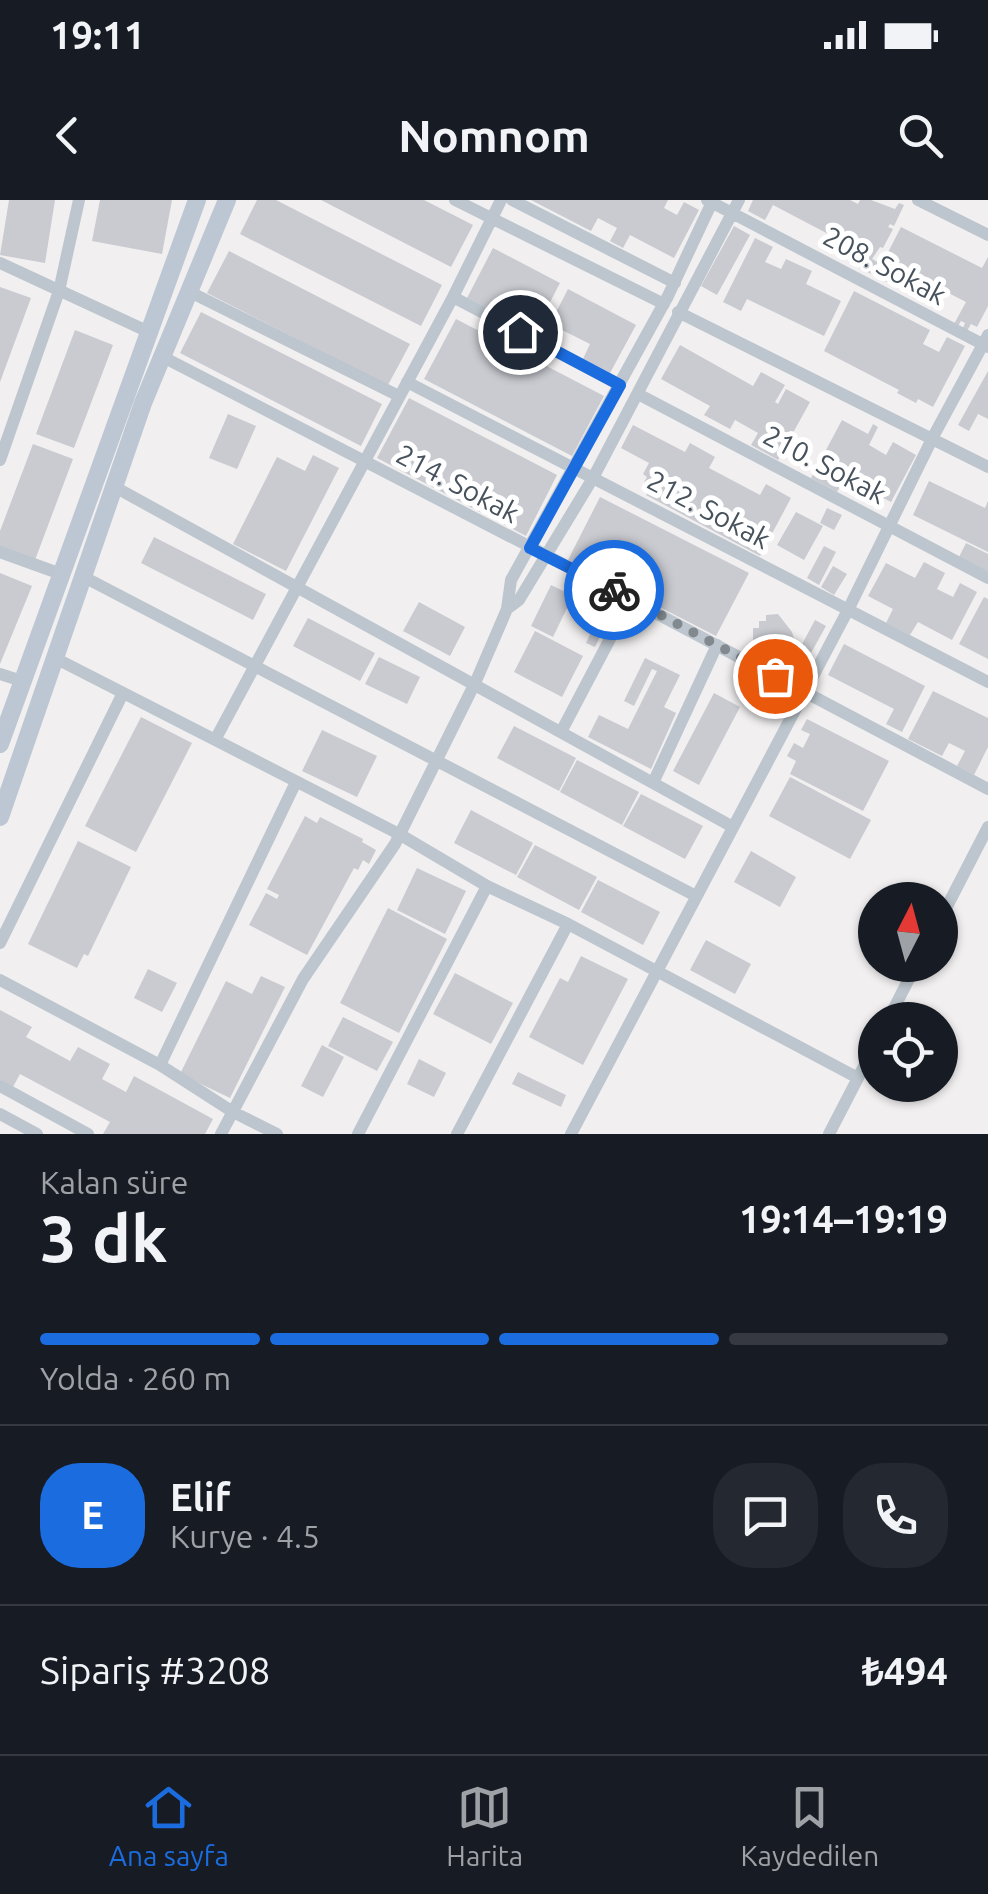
<!DOCTYPE html>
<html lang="tr">
<head>
<meta charset="utf-8">
<style>
  body { margin:0; font-family:Ubuntu,sans-serif; background:#242831; color:#f1f3f6; height:100vh; display:flex; flex-direction:column; font-size:38px; white-space:nowrap }
  * { box-sizing:border-box; margin:0 }
  p { font-size:32px; color:#9ea1a6 }
  .icon { flex:none; width:55px; height:55px; fill:none; stroke:currentColor; stroke-width:2; stroke-linecap:round; stroke-linejoin:round }
  .map { position:relative; height:934px; overflow:hidden }
  .details { display:flex; flex-direction:column; background:#171b24; flex:1 }
  .details>* { flex:none }
  .needle { width:65px; rotate:6deg }
  .controls { position:absolute; left:858px; top:682px; display:grid; gap:20px }
  .controls a { display:grid; place-items:center; width:100px; height:100px; border-radius:50%; background:#171b24; box-shadow:0 2px 8px #0004; font-size:50px }
  .pin { position:absolute; display:grid; place-items:center; width:85px; height:85px; color:#fff; margin:-42px; border:5px solid #fff; border-radius:50%; box-shadow:0 2px 10px #0007 }
  .courier { position:absolute; display:grid; place-items:center; width:100px; height:100px; margin:-50px; border:8px solid #1b6cdf; border-radius:50%; background:#fff; color:#222; box-shadow:0 2px 12px #0007 }
  .headline em { font-style:normal; font-weight:600 }
  .headline div { display:flex; flex-direction:column-reverse }
  .headline { display:flex; align-items:center; justify-content:space-between; height:170px; padding:0 40px }
  h1 { font-size:65px; font-weight:600; line-height:75px }
  .bar { display:grid; grid-template-columns:repeat(4,1fr); gap:15px 10px; align-content:center; height:120px; padding:0 40px }
  .bar i { height:12px; border-radius:8px; background:#363941 }
  .bar .active { background:#1b6cdf }
  .bar p { grid-column:span 4 }
  .line { display:flex; align-items:center; gap:25px; padding:0 40px; border-top:2px solid #363941 }
  .line div { flex:1 }
  .round { display:grid; place-items:center; flex:none; width:105px; height:105px; border-radius:40px; background:#242831 }
  .status { display:flex; justify-content:space-between; align-items:center; height:70px; padding:0 50px; background:#171b24; direction:ltr }
  .status svg { height:28px; fill:currentColor }
  header { display:flex; justify-content:space-between; align-items:center; height:130px; padding:0 40px; background:#171b24; font-size:45px; font-weight:600 }
  .menu { display:flex; justify-content:space-around; align-items:center; height:140px; border-top:2px solid #363941; background:#171b24; font-size:28px; color:#9ea1a6 }
  .menu a { display:grid; justify-items:center; gap:5px }
  .menu .active { color:#1b6cdf }
  .map>svg:first-child { display:block }
  .building { fill:#c9cbd1 }
  .lines { fill:none; stroke-linecap:round; stroke-linejoin:round }
  .street { stroke:#bdc6ce; stroke-width:12 }
  .secondary { stroke:#bdc7d3; stroke-width:18 }
  .done { stroke:#82898f; stroke-width:10; stroke-dasharray:0 18 }
  .route { stroke:#1b6cdf; stroke-width:12 }
  .labels { text-anchor:middle; dominant-baseline:central; stroke-width:10; stroke-linejoin:round; paint-order:stroke }
  .street-label { font-size:28px; fill:#47525c; stroke:#fff }
</style>
</head>
<body>
<div class="status"><b>19:11</b><svg viewBox="0 0 49 12"><path d="M0 12V9h3v3zM5 12V6h3v6zM10 12V3h3v9zM15 12V0h3v12zM26 1h20v11H26zM47 4h2v5h-2z"/></svg></div>
<header><svg class="icon" aria-label="back" viewBox="0 0 24 24"><path d="M15 5l-7 7 7 7"/></svg>Nomnom<svg class="icon" aria-label="search" viewBox="0 0 24 24"><circle cx="10" cy="10" r="6"/><path d="M15 15l6 6"/></svg></header>
<div class="map">
<svg width="988" height="934" viewBox="0 0 988 934">
  <rect width="100%" height="100%" fill="#f1efef"/>
  <!-- building -->
  <path class="building" d="M9,0H55L45,63L0,55Z
    M100,0H172L162,54L92,41Z
    M257,0H276L442,85L421,126L240,34Z
    M321,0H424L473,25L451,67Z
    M531,0H668L664,8L677,15L684,2L699,10L674,58L630,35L623,48L610,41L617,28L598,18L591,31Z
    M753,0H850L858,4L860,0H871L895,9L899,3L904,5L894,26L890,24L888,27L893,29L883,48L880,47L872,59L882,64L901,27L982,68L988,57V106L977,127L971,124L967,131L963,128L965,123L961,121L958,126L954,124L966,102L902,69L893,85L848,62L855,48L773,5L765,20L748,11Z
    M734,26L750,35L717,95L701,86Z
    M755,38L773,47L765,62L781,69L786,59L812,71L806,84L841,101L824,136L747,99L741,111L723,102Z
    M493,48L560,83L534,133L467,98Z
    M229,51L410,144L388,185L207,93Z
    M0,87L31,98L0,182Z
    M568,89L636,125L610,173L583,159L590,144L550,124Z
    M854,91L930,130L923,144L939,152L947,137L965,146L933,207L918,199L916,203L897,193L899,190L824,151Z
    M201,112L382,204L361,246L180,153Z
    M456,119L604,196L572,256L424,179Z
    M75,130L113,145L74,248L36,234Z
    M680,145L753,186L761,172L785,185L775,202L778,204L786,189L810,202L778,260L751,245L758,233L735,220L730,229L704,215L710,206L661,179Z
    M988,171V219L978,214L969,231L958,225Z
    M409,198L557,275L526,336L377,258Z
    M228,214L256,226L237,269L209,258Z
    M842,220L868,234L873,224L878,227L869,245L886,255L893,242L916,255L891,302L845,278L837,292L811,278Z
    M633,225L685,252L690,243L715,257L709,268L760,295L766,284L791,298L760,356L646,295L652,286L644,282L647,277L643,274L649,263L621,248Z
    M33,244L73,259L35,360L0,347V331Z
    M313,255L339,268L286,371L233,344L277,257L305,271Z
    M929,281L985,308L988,301V352L913,315Z
    M600,297L749,373L716,436L568,360Z
    M827,308L842,315L834,330L820,323Z
    M796,312L823,326L804,360L777,345Z
    M154,337L266,394L253,420L141,363Z
    M966,343L988,354V372L959,357Z
    M824,346L836,352L819,385L807,378Z
    M924,362L945,373L937,389L953,397L960,383L977,392L952,440L918,422L910,435L886,423L893,409L868,396L886,363L915,378Z
    M833,366L847,374L834,395L821,387Z
    M0,373L32,386L0,464Z
    M551,385L611,414L595,447L586,443L597,420L568,406L553,437L531,426Z
    M984,397L988,399V459L959,444Z
    M419,402L465,427L450,456L403,431Z
    M778,414L792,432L795,442L787,448L757,447V443H753V428H759V421H766V415Z
    M308,418L375,453L360,481L293,446Z
    M815,420L826,426L811,453L800,448Z
    M535,431L583,456L562,497L514,472Z
    M844,444L925,486L902,532L886,524L894,509L828,475Z
    M379,457L420,477L407,504L365,484Z
    M645,458L680,475L664,507L676,513L651,569L588,537L599,515L628,529L657,471L652,469L634,506L624,501Z
    M933,491L988,518V547L974,575L957,566L965,551L949,543L942,556L908,539Z
    M714,493L740,507L699,585L673,571Z
    M141,517L192,543L136,652L85,626Z
    M807,519L889,561L863,611L790,574L796,561L787,556L794,543L803,548L810,534L801,530Z
    M514,526L576,558L559,591L497,558Z
    M322,530L377,556L357,597L302,571Z
    M577,560L639,592L622,625L560,592Z
    M790,577L871,620L850,659L769,616Z
    M641,594L703,626L685,659L623,626Z
    M471,610L533,643L516,675L454,643Z
    M305,616L317,623L320,617L363,639L362,642L376,650L369,664L363,660L358,670L354,668L307,755L249,725L266,693L277,699L279,695L267,689Z
    M78,641L131,667L88,756L84,754L77,768L28,744Z
    M535,645L597,677L579,710L517,677Z
    M751,651L796,677L780,707L734,682Z
    M417,668L466,691L445,734L397,710Z
    M598,680L660,712L643,745L581,712Z
    M388,708L447,739L399,833L340,803Z
    M706,740L751,764L735,794L690,770Z
    M581,756L628,779L583,865L529,837L560,778L568,782Z
    M148,769L177,783L162,812L134,798Z
    M455,773L513,803L491,844L433,814Z
    M261,776L285,787L230,898L180,874L226,781L252,794Z
    M0,810L32,827L26,837L70,861L78,847L110,864L102,879L126,892L134,876L213,919L205,934H103L110,922L20,874L13,887L0,880Z
    M343,817L393,842L377,871L328,846Z
    M322,845L344,857L323,897L301,886Z
    M419,859L446,873L434,897L407,884Z
    M518,872L566,895L561,907L512,884Z"/>
  <g class="lines">
    <!-- street -->
    <path class="street" d="M455,0L664,104
      M512,0L675,83
      M707,0L988,147
      M918,0L988,35
      M0,63L149,132
      M190,92L399,196
      M453,97L620,185
      M678,112L988,267
      M163,157L546,355L988,589
      M407,182L988,482
      M638,194L988,378
      M0,260L59,91L79,0
      M113,286L733,627
      M0,352L61,374
      M82,376L696,696
      M507,409L519,400L593,278L739,0
      M53,457L399,634L487,686L568,724L858,878
      M0,474L22,481
      M561,532L631,399
      M215,540L453,97L501,0
      M653,583L717,445
      M940,720L988,627
      M0,743L123,493
      M0,780L160,865L233,912L277,934
      M888,820L916,765
      M160,865L296,582
      M0,886L88,934
      M0,914L37,934
      M221,934L303,779L395,644L476,481L507,409L511,380L668,96L713,0
      M358,934L487,686
      M457,934L568,724
      M571,934L848,410L933,237L988,135
      M829,934L875,845"/>
    <!-- secondary -->
    <path class="secondary" d="M0,544L197,0
      M0,617L143,203L227,0"/>
  </g>
  <g class="lines">
    <!-- done -->
    <path class="done" d="M614,390L775,476"/>
    <!-- route -->
    <path class="route" d="M520,132L620,185L530,348L614,390"/>
  </g>
  <g class="labels">
    <!-- street labels -->
    <g class="street-label">
      <text transform="translate(885 65) rotate(28)">208. Sokak</text>
      <text transform="translate(825 264) rotate(28)">210. Sokak</text>
      <text transform="translate(458 283) rotate(28)">214. Sokak</text>
      <text transform="translate(709 309) rotate(28)">212. Sokak</text>
    </g>
  </g>
</svg>
<div class="controls">
<a><svg class="needle" viewBox="-14 -14 28 28"><path d="M0-13l5 13h-10z" fill="#e53935"/><path d="M0 13l5-13h-10z" fill="#9ea1a6"/></svg></a>
<a><svg class="icon" aria-label="locate" viewBox="0 0 24 24"><circle cx="12" cy="12" r="6"/><path d="M12 2v4M12 18v4M2 12h4M18 12h4"/></svg></a>
</div>
<div class="pin" style="left:775px;top:476px;background:#ea580c"><svg class="icon" aria-label="bag" viewBox="0 0 24 24"><path d="M5 8h14l-1 12H6zM9 8a3 3 0 0 1 6 0"/></svg></div>
<div class="pin" style="left:520px;top:132px;background:#1f2937"><svg class="icon" aria-label="home" viewBox="0 0 24 24"><path d="M3 11l9-7 9 7M6 9v11h12V9"/></svg></div>
<div class="courier" style="left:614px;top:390px"><svg class="icon" aria-label="bike" viewBox="0 0 24 24"><circle cx="6" cy="16" r="4"/><circle cx="18" cy="16" r="4"/><path d="M6 16l4-8h5l3 8M10 8l3 8H6M13 5h3"/></svg></div>
</div>
<section class="details">
<div class="headline"><div><h1>3 dk</h1><p>Kalan süre</p></div><em>19:14–19:19</em></div>
<div class="bar"><i class="active"></i><i class="active"></i><i class="active"></i><i></i><p>Yolda · 260 m</p></div>
<div class="line" style="height:180px"><b class="round" style="background:#1b6cdf;color:#fff">E</b><div><b>Elif</b><p>Kurye · 4.5</p></div><a class="round"><svg class="icon" aria-label="chat" viewBox="0 0 24 24"><path d="M4 5h16v11H9l-5 4z"/></svg></a><a class="round"><svg class="icon" aria-label="phone" viewBox="0 0 24 24"><path d="M5 4h4l2 5-3 2q2 4 5 5l2-3 5 2v4C11 20 4 13 5 4z"/></svg></a></div>
<div class="line" style="height:130px"><div>Sipariş #3208</div><b>₺494</b></div>
</section>
<nav class="menu">
<a class="active"><svg class="icon" aria-label="home" viewBox="0 0 24 24"><path d="M3 11l9-7 9 7M6 9v11h12V9"/></svg>Ana sayfa</a>
<a><svg class="icon" aria-label="map" viewBox="0 0 24 24"><path d="M3 6l6-2 6 2 6-2v14l-6 2-6-2-6 2zM9 4v14M15 6v14"/></svg>Harita</a>
<a><svg class="icon" aria-label="saved" viewBox="0 0 24 24"><path d="M7 4h10v16l-5-4-5 4z"/></svg>Kaydedilen</a>
</nav>
</body>
</html>
